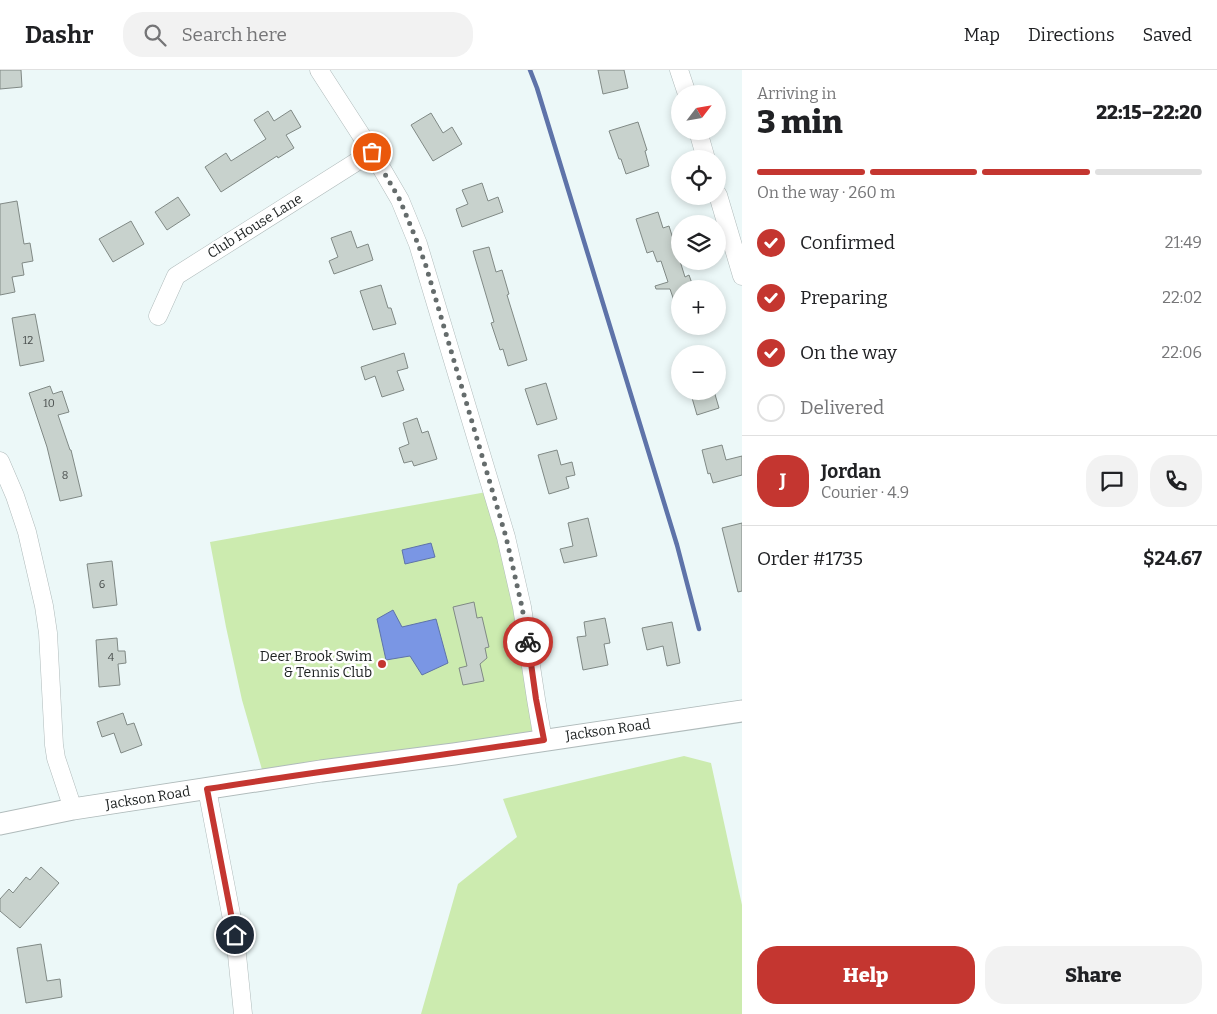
<!DOCTYPE html>
<html lang="en">
<head>
<meta charset="utf-8">
<style>
  body { margin:0; font-family:Bitter,serif; background:#f2f2f2; color:#202124; height:100vh; display:flex; flex-direction:column; font-size:19px; white-space:nowrap }
  * { box-sizing:border-box; margin:0 }
  p { font-size:16px; color:#757577 }
  .icon { flex:none; width:28px; height:28px; fill:none; stroke:currentColor; stroke-width:2; stroke-linecap:round; stroke-linejoin:round }
  .map { position:relative; flex:1; overflow:hidden }
  .panel { display:flex; flex-direction:column; background:#fff; width:475px }
  .panel>* { flex:none }
  .needle { width:32px; rotate:59deg }
  .buttons { position:absolute; left:671px; top:15px; display:grid; gap:10px }
  .buttons a { display:grid; place-items:center; width:55px; height:55px; border-radius:50%; background:#fff; box-shadow:0 2px 8px #0003; font-size:25px }
  .pin { position:absolute; display:grid; place-items:center; width:42px; height:42px; color:#fff; margin:-21px; border:2px solid #fff; border-radius:50%; box-shadow:0 1px 5px #0007 }
  .courier { position:absolute; display:grid; place-items:center; width:50px; height:50px; margin:-25px; border:4px solid #c43630; border-radius:50%; background:#fff; color:#222; box-shadow:0 1px 6px #0007 }
  .headline em { font-style:normal; font-weight:800 }
  .headline div { display:flex; flex-direction:column-reverse }
  .headline { display:flex; align-items:center; justify-content:space-between; height:85px; padding:0 15px }
  h1 { font-size:32px; font-weight:800; line-height:38px }
  .bar { display:grid; grid-template-columns:repeat(4,1fr); gap:8px 5px; align-content:center; height:60px; padding:0 15px }
  .bar i { height:6px; border-radius:4px; background:#e0e0e0 }
  .bar .selected { background:#c43630 }
  .bar p { grid-column:span 4 }
  .line { display:flex; align-items:center; gap:12px; padding:0 15px; border-top:1px solid #e0e0e0 }
  .line div { flex:1 }
  .round { display:grid; place-items:center; flex:none; width:52px; height:52px; border-radius:20px; background:#f2f2f2 }
  ol { padding:0 15px; list-style:none }
  li { display:flex; align-items:center; gap:15px; height:55px }
  li p { margin-inline-start:auto }
  li .icon { padding:5px; border-radius:50%; background:#c43630; color:#fff; stroke-width:4 }
  li:last-child { color:#757577 }
  li i { width:28px; height:28px; border:2px solid #e0e0e0; border-radius:50% }
  .action { display:flex; gap:10px; margin-top:auto; padding:10px 15px }
  .action a { flex:1; height:58px; border-radius:20px; background:#c43630; color:#fff; font-size:20px; font-weight:800; line-height:58px; text-align:center }
  .action a+a { background:#f2f2f2; color:#202124 }
  header { display:flex; align-items:center; gap:30px; box-sizing:border-box; height:70px; padding:0 25px; background:#fff; border-bottom:1px solid #e0e0e0 }
  header strong { font-size:24px }
  nav { display:flex; gap:28px; margin-inline-start:auto; font-size:18px }
  .search { width:350px; height:45px; background:#f2f2f2; display:flex; align-items:center; gap:12px; box-sizing:border-box; padding:0 18px; border-radius:20px; color:#757577; font-size:19px }
  main { display:flex; flex:1; min-height:0 }
  .map>svg:first-child { display:block }
  .green { fill:#ccebaf }
  .water { fill:#7a96e4; stroke:#5e73a9 }
  .lines { fill:none; stroke-linecap:round; stroke-linejoin:round }
  .stream { stroke:#5e73a9; stroke-width:4.5 }
  .building { fill:#c8d2cd; stroke:#808985 }
  .minor-casing { stroke:#b0bbbb; stroke-width:19 }
  .tertiary-casing { stroke:#b0bbbb; stroke-width:23 }
  .minor { stroke:#fff; stroke-width:18 }
  .tertiary { stroke:#fff; stroke-width:21 }
  .done { stroke:#656c6c; stroke-width:5; stroke-dasharray:0 9 }
  .route { stroke:#c43630; stroke-width:6 }
  .poi-dot { fill:#c43630; stroke:#fff; stroke-width:2 }
  .labels { text-anchor:middle; dominant-baseline:central; stroke-width:5; stroke-linejoin:round; paint-order:stroke }
  .number-label { font-size:11px; fill:#474c4b }
  .street-label { font-size:14px; fill:#1c2020; stroke:#fff }
  .poi-label { font-size:14px; fill:#1c2020; stroke:#fff; text-anchor:end }
</style>
</head>
<body>
<header>
<strong>Dashr</strong>
<div class="search"><svg class="icon" aria-label="search" viewBox="0 0 24 24"><circle cx="10" cy="10" r="6"/><path d="M15 15l6 6"/></svg>Search here</div>
<nav><a>Map</a><a>Directions</a><a>Saved</a></nav>
</header>
<main>
<div class="map">
<svg width="742" height="944" viewBox="0 0 742 944">
  <rect width="100%" height="100%" fill="#ecf8f8"/>
  <!-- green -->
  <path class="green" d="M492,421L543,670L265,710L242,630L226,557L210,472Z
    M684,686L711,693L742,835V944H421L458,814L517,767L503,729Z"/>
  <!-- water -->
  <path class="water" d="M431,473L435,487L405,494L402,480Z
    M393,540L402,557L436,549L448,593L422,605L410,586L386,590L377,549Z"/>
  <g class="lines">
    <!-- stream -->
    <path class="stream" d="M530,0L537,18L677,475L699,559"/>
  </g>
  <!-- building -->
  <path class="building" d="M0,0H21L22,17L0,19Z
    M598,0H624L628,18L603,24Z
    M291,40L301,57L286,65L294,78L278,88L277,86L221,122L205,97L226,83L231,91L266,69L254,50L268,41L274,51Z
    M431,43L443,63L452,57L462,74L433,91L411,55Z
    M638,52L647,80L645,81L649,96L626,104L621,89H619L609,61Z
    M482,113L488,131L498,127L503,142L462,157L456,139L468,134L462,120Z
    M178,127L190,145L167,160L155,142Z
    M17,131L24,174L30,173L33,191L22,193L24,205L12,207L15,222L0,225V134Z
    M658,142L663,158L669,156L685,207L689,205L694,219H680V241L678,242L670,219H656L655,216L668,212L661,191L657,192L653,181L647,183L636,149Z
    M131,151L144,174L113,192L99,169Z
    M351,161L357,178L368,174L373,190L334,204L329,191L338,187L331,168Z
    M489,177L496,202L502,200L509,224L507,225L527,290L508,296L503,279L500,280L491,253L494,252L473,181Z
    M381,215L388,238H391L396,254L373,260L360,221Z
    M35,244L44,291L20,296L12,248Z
    M404,283L408,298L397,301L404,320L382,327L375,306L365,310L361,297Z
    M546,313L557,349L537,355L525,319Z
    M50,316L53,324L62,321L69,342L58,345L70,380H71L82,426L60,431L47,377L29,323Z
    M690,321H714L719,338L697,345Z
    M417,348L422,363L428,361L437,389L414,396L412,391L404,393L399,378L409,374L403,353Z
    M722,375L726,390L742,386V405L713,413L710,403L708,404L702,380Z
    M557,380L561,395L572,392L575,405L566,407L569,418L549,424L538,385Z
    M588,448L597,486L564,493L560,479L573,476L568,453Z
    M742,453V521L738,522L722,458Z
    M112,491L117,535L93,538L87,494Z
    M474,532L477,548L482,547L489,577L485,578L487,588L480,594L484,611L463,615L459,598L467,596L453,537Z
    M605,548L610,573L604,574L608,595L583,600L577,567L586,566L584,552Z
    M672,552L680,593L667,596L663,576L647,580L642,558Z
    M117,568L118,581H125L126,593L118,594L120,615L99,617L96,570Z
    M123,643L127,655L134,653L142,675L121,683L114,663L102,667L97,652Z
    M41,797L59,813L20,858L0,841V829L9,819L13,823L26,807L30,810Z
    M41,874L47,911L60,909L62,927L26,933L17,878Z"/>
  <g class="lines">
    <!-- minor casing -->
    <g class="minor-casing">
      <path id="minor" d="M319,0L372,82L400,130L418,174L506,467L522,537L536,629L543,670
        M679,0L687,24
        M698,61L706,89
        M718,125L742,206
        M158,246L176,206L372,82
        M0,391L15,426L27,462L44,536L48,563L54,675L56,688L73,739
        M207,719L235,865L243,944"/>
    </g>
    <!-- tertiary casing -->
    <g class="tertiary-casing">
      <path id="tertiary" d="M0,754L73,739L321,701L454,684L742,641"/>
    </g>
    <!-- minor -->
    <use href="#minor" class="minor"/>
    <!-- tertiary -->
    <use href="#tertiary" class="tertiary"/>
  </g>
  <g class="lines">
    <!-- done -->
    <path class="done" d="M372,82L400,130L418,174L426,196L506,467L522,537L528,572"/>
    <!-- route -->
    <path class="route" d="M235,865L207,719C319,701 431,687 544,670L536,629L528,572"/>
  </g>
  <!-- markers -->
  <circle class="poi-dot" cx="382" cy="594" r="5"/>
  <g class="labels">
    <!-- number labels -->
    <g class="number-label">
      <text x="28" y="270">12</text>
      <text x="49" y="333">10</text>
      <text x="65" y="405">8</text>
      <text x="102" y="514">6</text>
      <text x="111" y="587">4</text>
    </g>
    <!-- street labels -->
    <g class="street-label">
      <text transform="translate(255 156) rotate(-32)">Club House Lane</text>
      <text transform="translate(608 660) rotate(-8)">Jackson Road</text>
      <text transform="translate(148 728) rotate(-9)">Jackson Road</text>
    </g>
    <!-- poi labels -->
    <g class="poi-label">
      <text x="372" y="586">Deer Brook Swim<tspan x="372" dy="16">&amp; Tennis Club</tspan></text>
    </g>
  </g>
</svg>
<div class="buttons">
<a><svg class="needle" viewBox="-14 -14 28 28"><path d="M0-13l5 13h-10z" fill="#e53935"/><path d="M0 13l5-13h-10z" fill="#757577"/></svg></a>
<a><svg class="icon" aria-label="locate" viewBox="0 0 24 24"><circle cx="12" cy="12" r="6"/><path d="M12 2v4M12 18v4M2 12h4M18 12h4"/></svg></a>
<a><svg class="icon" aria-label="layers" viewBox="0 0 24 24"><path d="M12 4l9 5-9 5-9-5zM3 14l9 5 9-5"/></svg></a>
<a>+</a>
<a>−</a>
</div>
<div class="pin" style="left:372px;top:82px;background:#ea580c"><svg class="icon" aria-label="bag" viewBox="0 0 24 24"><path d="M5 8h14l-1 12H6zM9 8a3 3 0 0 1 6 0"/></svg></div>
<div class="pin" style="left:235px;top:865px;background:#1f2937"><svg class="icon" aria-label="home" viewBox="0 0 24 24"><path d="M3 11l9-7 9 7M6 9v11h12V9"/></svg></div>
<div class="courier" style="left:528px;top:572px"><svg class="icon" aria-label="bike" viewBox="0 0 24 24"><circle cx="6" cy="16" r="4"/><circle cx="18" cy="16" r="4"/><path d="M6 16l4-8h5l3 8M10 8l3 8H6M13 5h3"/></svg></div>
</div>
<section class="panel">
<div class="headline"><div><h1>3 min</h1><p>Arriving in</p></div><em>22:15–22:20</em></div>
<div class="bar"><i class="selected"></i><i class="selected"></i><i class="selected"></i><i></i><p>On the way · 260 m</p></div>
<ol>
<li><svg class="icon" aria-label="check" viewBox="0 0 24 24"><path d="M5 12l5 5 9-10"/></svg>Confirmed<p>21:49</p></li>
<li><svg class="icon" aria-label="check" viewBox="0 0 24 24"><path d="M5 12l5 5 9-10"/></svg>Preparing<p>22:02</p></li>
<li><svg class="icon" aria-label="check" viewBox="0 0 24 24"><path d="M5 12l5 5 9-10"/></svg>On the way<p>22:06</p></li>
<li><i></i>Delivered</li>
</ol>
<div class="line" style="height:90px"><b class="round" style="background:#c43630;color:#fff">J</b><div><b>Jordan</b><p>Courier · 4.9</p></div><a class="round"><svg class="icon" aria-label="chat" viewBox="0 0 24 24"><path d="M4 5h16v11H9l-5 4z"/></svg></a><a class="round"><svg class="icon" aria-label="phone" viewBox="0 0 24 24"><path d="M5 4h4l2 5-3 2q2 4 5 5l2-3 5 2v4C11 20 4 13 5 4z"/></svg></a></div>
<div class="line" style="height:65px"><div>Order #1735</div><b>$24.67</b></div>
<div class="action"><a>Help</a><a>Share</a></div>
</section>
</main>
</body>
</html>
